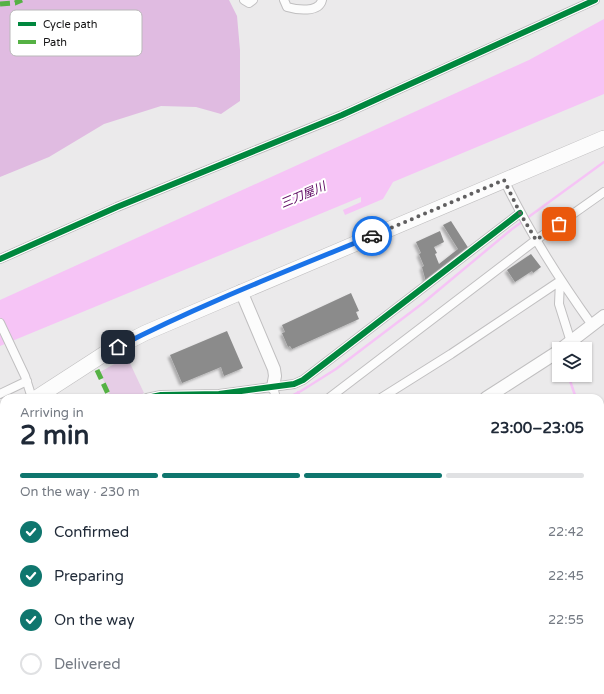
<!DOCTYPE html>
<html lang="en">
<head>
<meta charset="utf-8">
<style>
  body { margin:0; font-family:"Varela Round","Noto Sans JP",sans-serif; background:#f6f6f7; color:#1f2937; height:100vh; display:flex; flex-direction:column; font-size:15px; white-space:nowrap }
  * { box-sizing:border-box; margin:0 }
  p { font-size:13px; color:#747a83 }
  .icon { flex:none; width:22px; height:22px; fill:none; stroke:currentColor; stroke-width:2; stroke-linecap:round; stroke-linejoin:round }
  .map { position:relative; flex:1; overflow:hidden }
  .details { position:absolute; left:0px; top:394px; width:604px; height:300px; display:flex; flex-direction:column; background:#fff; border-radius:12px 12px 0 0; box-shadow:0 1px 3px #0004 }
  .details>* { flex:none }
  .fabs { position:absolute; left:552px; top:342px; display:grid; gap:8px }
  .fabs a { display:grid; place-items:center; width:40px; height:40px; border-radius:0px; background:#fff; box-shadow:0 1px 3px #0004; font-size:20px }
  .pin { position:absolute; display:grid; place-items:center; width:34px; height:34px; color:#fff; margin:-17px; border-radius:8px; box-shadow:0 2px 6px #0006 }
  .courier { position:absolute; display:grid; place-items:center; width:40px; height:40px; margin:-20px; border:3px solid #1a73e8; border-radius:50%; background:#fff; color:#222; box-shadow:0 1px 5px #0007 }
  .overview em { font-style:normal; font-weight:800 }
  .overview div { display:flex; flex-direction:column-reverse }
  .overview { display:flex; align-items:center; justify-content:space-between; height:68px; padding:0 20px }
  h1 { font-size:26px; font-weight:800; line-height:30px }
  .bar { display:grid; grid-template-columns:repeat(4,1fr); gap:6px 4px; align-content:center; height:48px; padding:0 20px }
  .bar i { height:5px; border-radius:3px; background:#e0e1e3 }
  .bar .on { background:#0f766e }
  .bar p { grid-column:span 4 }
  ol { padding:0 20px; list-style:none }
  li { display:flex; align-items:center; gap:12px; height:44px }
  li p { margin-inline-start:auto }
  li .icon { padding:4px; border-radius:50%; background:#0f766e; color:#fff; stroke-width:4 }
  li:last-child { color:#747a83 }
  li i { width:22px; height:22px; border:2px solid #e0e1e3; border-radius:50% }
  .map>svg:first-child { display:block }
  .green { fill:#e6cde6 }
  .forest { fill:#e0bbe1 }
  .water { fill:#f6c4f6 }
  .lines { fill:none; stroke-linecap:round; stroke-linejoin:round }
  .stream { stroke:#f6c4f6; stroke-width:2.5 }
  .building { fill:#8b8b8b; filter:url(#shadow) }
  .street-casing { stroke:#c0bfc0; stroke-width:10 }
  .secondary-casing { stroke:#c0bfc0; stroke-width:14 }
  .highway-casing { stroke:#c0bfc0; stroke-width:16 }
  .street { stroke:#fcfcfc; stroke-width:8 }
  .secondary { stroke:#fcfcfc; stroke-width:12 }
  .highway { stroke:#fcfcfc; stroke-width:15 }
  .quiet { stroke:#55b144; stroke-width:5; stroke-dasharray:10 5; stroke-linecap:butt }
  .cycleway-casing { stroke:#fff; stroke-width:8 }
  .cycleway { stroke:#00873e; stroke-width:6 }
  .done { stroke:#605f60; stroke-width:4; stroke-dasharray:0 7.2 }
  .route { stroke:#1a73e8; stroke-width:5 }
  .labels { text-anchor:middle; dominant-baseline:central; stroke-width:4; stroke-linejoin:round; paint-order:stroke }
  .water-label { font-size:12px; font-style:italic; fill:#5b045f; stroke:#fff }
  .key { fill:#fff; stroke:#b9b8b9; stroke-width:1 }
  .key-label { font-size:11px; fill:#151415 }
</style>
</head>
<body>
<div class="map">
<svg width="604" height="694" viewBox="0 0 604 694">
  <defs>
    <filter id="shadow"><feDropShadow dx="-2.5" dy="2.5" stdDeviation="1" flood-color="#0004"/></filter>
  </defs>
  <rect width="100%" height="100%" fill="#ebeaeb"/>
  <!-- green -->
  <path class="green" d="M127,357L144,393L135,398H111L100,372Z"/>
  <!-- forest -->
  <path class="forest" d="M0,0H229L237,16L240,50V101L221,114L196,107L161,106L104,124L49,157L0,177Z
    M475,690H520L521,694H479Z"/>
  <!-- water -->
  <path class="water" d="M604,19V94L393,182L383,199L345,215L343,210L361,202V197L0,346V300L529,60Z"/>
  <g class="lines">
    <!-- stream -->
    <path class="stream" d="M568,375L576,398
      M298,392L300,398
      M280,398L289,397L301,391L336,369L423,303L512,229L604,162
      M0,476L4,474
      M600,539L604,541
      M600,582L604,591
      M388,690V694"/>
  </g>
  <!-- building -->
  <path class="building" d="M451,221L469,249L426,282L422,267L424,266L419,254L421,253L416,242L440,231L444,242L434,247L437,253L435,254L439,264L458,249L443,225Z
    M531,254L541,267L533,273L532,271L515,282L507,270Z
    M351,293L359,311L356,312L359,319L292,349L290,346L288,347L282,333L285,332L282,325Z
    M227,331L243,368L224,376L221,367L182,383L170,355Z
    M600,614H602L604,618V663L600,665Z"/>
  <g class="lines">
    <!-- street casing -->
    <g class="street-casing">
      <path id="street" d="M244,0L249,3L253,0
        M284,0L287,7C297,10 319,13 322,0
        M504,180C529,232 559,279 592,325
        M0,259L117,207L342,115L595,0
        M560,281L559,304L571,342
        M0,323L25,376L32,398
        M273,387L276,398
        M0,394L27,381
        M147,398L161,395L219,394L294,384L303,380L520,213
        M329,398L536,240L604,192
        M381,398L451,354L560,281
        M600,420L604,416
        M0,566L4,563
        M112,690L114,694
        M125,690L127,694
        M187,690L189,694
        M338,690L339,694
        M554,690L557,694
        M203,694L204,690"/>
    </g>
    <!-- secondary casing -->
    <g class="secondary-casing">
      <path id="secondary" d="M241,291L274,369L275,376L273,387
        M561,349L604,316
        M486,398L559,351
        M17,694L24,690"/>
    </g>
    <!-- highway casing -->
    <g class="highway-casing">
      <path id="highway" d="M36,398L104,354L145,333L604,138
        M0,430L4,426"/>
    </g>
    <!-- street -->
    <use href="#street" class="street"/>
    <!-- secondary -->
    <use href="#secondary" class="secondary"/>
    <!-- highway -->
    <use href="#highway" class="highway"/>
    <!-- quiet -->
    <path class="quiet" d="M0,4L15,3L22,0
      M97,370L110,398"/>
    <!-- cycleway casing -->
    <g class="cycleway-casing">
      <path id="cycleway" d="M0,259L117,207L342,115L595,0
        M147,398L161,395L219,394L294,384L303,380L520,213"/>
    </g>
    <!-- cycleway -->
    <use href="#cycleway" class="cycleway"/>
  </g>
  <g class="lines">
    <!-- done -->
    <path class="done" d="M372,236L504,180L520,213L536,240L559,224"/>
    <!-- route -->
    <path class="route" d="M118,347C199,305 287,271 372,236"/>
  </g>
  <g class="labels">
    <!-- water labels -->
    <g class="water-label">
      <text transform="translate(303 195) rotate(-23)">三刀屋川</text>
    </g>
  </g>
  <!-- legend -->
  <rect x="10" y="10" width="132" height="46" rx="6" class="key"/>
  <rect x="18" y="22" width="18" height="4" fill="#00873e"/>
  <rect x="18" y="40" width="18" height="4" fill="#55b144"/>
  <g class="key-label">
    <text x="43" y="28">Cycle path</text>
    <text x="43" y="46">Path</text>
  </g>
</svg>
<div class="fabs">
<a><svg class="icon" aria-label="layers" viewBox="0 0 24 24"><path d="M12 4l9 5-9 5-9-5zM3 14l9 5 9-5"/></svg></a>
</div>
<div class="pin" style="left:559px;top:224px;background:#ea580c"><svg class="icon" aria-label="bag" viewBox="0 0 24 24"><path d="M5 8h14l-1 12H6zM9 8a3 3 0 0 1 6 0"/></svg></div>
<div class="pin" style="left:118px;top:347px;background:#1f2937"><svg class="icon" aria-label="home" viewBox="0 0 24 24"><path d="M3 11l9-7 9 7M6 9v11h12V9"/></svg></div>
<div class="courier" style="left:372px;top:236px"><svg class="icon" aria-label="car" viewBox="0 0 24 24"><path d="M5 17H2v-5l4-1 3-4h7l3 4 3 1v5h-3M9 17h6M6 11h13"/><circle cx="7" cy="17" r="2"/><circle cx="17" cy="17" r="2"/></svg></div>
<section class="details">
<div class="overview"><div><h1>2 min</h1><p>Arriving in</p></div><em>23:00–23:05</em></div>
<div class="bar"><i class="on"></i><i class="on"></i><i class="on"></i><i></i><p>On the way · 230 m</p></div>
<ol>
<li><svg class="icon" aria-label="check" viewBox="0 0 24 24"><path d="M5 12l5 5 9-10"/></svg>Confirmed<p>22:42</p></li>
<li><svg class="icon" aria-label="check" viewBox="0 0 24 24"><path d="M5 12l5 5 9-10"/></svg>Preparing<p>22:45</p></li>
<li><svg class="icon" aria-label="check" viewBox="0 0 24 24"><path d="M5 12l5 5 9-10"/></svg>On the way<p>22:55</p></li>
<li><i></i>Delivered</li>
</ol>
</section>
</div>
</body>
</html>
